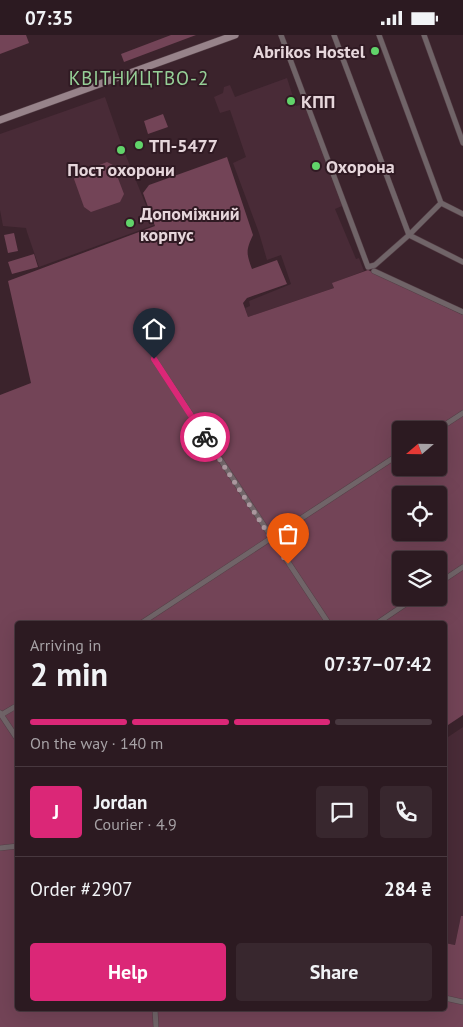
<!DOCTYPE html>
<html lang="en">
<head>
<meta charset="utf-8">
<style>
  body { margin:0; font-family:"PT Sans",sans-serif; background:#38272e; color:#f1f3f6; height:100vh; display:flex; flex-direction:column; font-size:19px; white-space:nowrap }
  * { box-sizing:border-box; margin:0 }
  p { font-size:16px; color:#a6a1a5 }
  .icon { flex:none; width:28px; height:28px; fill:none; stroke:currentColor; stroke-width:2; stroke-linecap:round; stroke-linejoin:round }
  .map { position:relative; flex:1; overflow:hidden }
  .sheet { position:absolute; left:15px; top:586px; width:432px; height:390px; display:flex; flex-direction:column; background:#2c1a21; border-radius:5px; box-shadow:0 5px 20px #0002,0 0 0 1px #48383f }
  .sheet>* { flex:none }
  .needle { width:32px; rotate:250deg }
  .fabs { position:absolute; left:392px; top:386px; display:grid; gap:10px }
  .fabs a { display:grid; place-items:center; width:55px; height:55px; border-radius:5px; background:#2c1a21; box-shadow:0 5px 20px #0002,0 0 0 1px #48383f; font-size:25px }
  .pin { position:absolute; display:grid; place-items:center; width:42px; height:42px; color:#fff; margin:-51px -21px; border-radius:50% 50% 50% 0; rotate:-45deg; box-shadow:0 0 5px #0007 }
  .pin .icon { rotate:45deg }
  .courier { position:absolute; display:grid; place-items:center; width:50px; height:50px; margin:-25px; border:4px solid #db2777; border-radius:50%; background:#fff; color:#222; box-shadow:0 1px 6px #0007 }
  .headline em { font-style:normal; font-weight:600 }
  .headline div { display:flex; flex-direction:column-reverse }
  .headline { display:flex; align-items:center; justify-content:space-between; height:85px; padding:0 15px }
  h1 { font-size:32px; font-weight:600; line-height:38px }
  .bar { display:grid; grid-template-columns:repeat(4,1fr); gap:8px 5px; align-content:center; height:60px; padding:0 15px }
  .bar i { height:6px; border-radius:4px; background:#48383f }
  .bar .active { background:#db2777 }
  .bar p { grid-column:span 4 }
  .line { display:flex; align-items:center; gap:12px; padding:0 15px; border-top:1px solid #48383f }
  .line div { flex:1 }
  .round { display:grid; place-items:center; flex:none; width:52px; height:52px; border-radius:5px; background:#38272e }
  .cta { display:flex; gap:10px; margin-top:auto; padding:10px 15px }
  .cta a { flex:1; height:58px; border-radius:5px; background:#db2777; color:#fff; font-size:20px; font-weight:600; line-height:58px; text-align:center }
  .cta a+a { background:#38272e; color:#f1f3f6 }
  .status { display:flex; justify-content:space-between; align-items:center; height:35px; padding:0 25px; background:#2c1a21; direction:ltr }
  .status svg { height:14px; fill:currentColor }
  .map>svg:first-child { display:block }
  .built { fill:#492b37 }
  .green { fill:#734457; fill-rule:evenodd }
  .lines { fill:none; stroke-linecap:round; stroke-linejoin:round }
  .street-casing { stroke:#564048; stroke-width:6 }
  .secondary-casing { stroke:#564048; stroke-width:8 }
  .street { stroke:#706468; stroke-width:5 }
  .secondary { stroke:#97838a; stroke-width:7 }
  .done { stroke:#aa979e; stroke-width:5; stroke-dasharray:0 9 }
  .route { stroke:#db2777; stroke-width:6 }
  .poi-dot { fill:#61d46a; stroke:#301a23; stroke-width:2 }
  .labels { text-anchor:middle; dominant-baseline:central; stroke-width:4; stroke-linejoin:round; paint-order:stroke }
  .poi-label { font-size:18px; font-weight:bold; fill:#e6d6db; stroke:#301a23; text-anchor:start }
  .neighbourhood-label { font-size:19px; letter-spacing:1px; fill:#96d097; stroke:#301a23 }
</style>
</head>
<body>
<div class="status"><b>07:35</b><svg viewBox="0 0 49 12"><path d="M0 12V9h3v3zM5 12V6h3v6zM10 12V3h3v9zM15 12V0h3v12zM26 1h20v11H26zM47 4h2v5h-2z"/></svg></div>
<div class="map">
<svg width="463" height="992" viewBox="0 0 463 992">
  <rect width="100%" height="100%" fill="#3b232c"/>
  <!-- built -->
  <path class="built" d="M287,43L296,71L304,69L342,171L335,174L356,224L359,223L364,236L333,248L334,253L248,282L245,273L250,271L249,266L291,249L281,220L267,225L259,198L233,128L246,122L230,75L220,78L214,62L223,58L224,52L230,50L235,62Z
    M105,62L122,111L154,190L39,232L27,197L26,193L3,191L0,175V99Z
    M463,692V881H461L455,910L445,908V704Z"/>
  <!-- green -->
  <path class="green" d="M0,0H26L29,8L0,19Z
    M171,0H196L124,27L121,19Z
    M163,79L168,92L148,99L144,86Z
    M227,122L253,200C246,215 246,218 252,234L277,225L287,249L247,263L243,268L248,282L334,253L332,248L368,235L463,280V680L445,692V589H18V974H445V908L455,910L461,881H463V992H0V360L31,348L8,246L155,191L143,158L149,150ZM401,395H439V432H401ZM401,460H439V498H401ZM401,525H439V562H401Z
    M107,127L113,130L124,159L120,167L91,177L84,172L74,144L77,139Z
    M14,198L18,216L8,218L4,200Z
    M34,219L38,232L12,239L8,227Z"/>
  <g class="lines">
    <!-- street casing -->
    <g class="street-casing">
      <path id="street" d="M281,0L368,232L375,230L409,200L441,168
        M334,0L409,200L463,227
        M379,0L441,168L463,179
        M424,0L463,108
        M374,236L463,277
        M154,324L329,589
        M437,395L463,378
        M439,548L463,532
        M140,589L401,418
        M376,589L416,562
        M0,678L18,705
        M1,680L18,670
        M0,813L18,811
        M445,963L463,967
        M155,974L156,992"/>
    </g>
    <!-- secondary casing -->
    <g class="secondary-casing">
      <path id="secondary" d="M0,85L235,0"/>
    </g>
    <!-- street -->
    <use href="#street" class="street"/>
    <!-- secondary -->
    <use href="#secondary" class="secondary"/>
  </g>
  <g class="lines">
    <!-- done -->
    <path class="done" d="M205,402L288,529"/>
    <!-- route -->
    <path class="route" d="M154,324L205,402"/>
  </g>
  <!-- markers -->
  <g class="poi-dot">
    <circle cx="375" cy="16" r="5"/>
    <circle cx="291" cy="66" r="5"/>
    <circle cx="139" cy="110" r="5"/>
    <circle cx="121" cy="115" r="5"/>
    <circle cx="316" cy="131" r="5"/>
    <circle cx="130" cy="188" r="5"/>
  </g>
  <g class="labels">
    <!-- poi labels -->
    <g class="poi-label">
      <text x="365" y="16" text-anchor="end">Abrikos Hostel</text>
      <text x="301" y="66">КПП</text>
      <text x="149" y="110">ТП-5477</text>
      <text x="326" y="131">Охорона</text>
      <text x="121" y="134" text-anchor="middle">Пост охорони</text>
      <text x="140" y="178">Допоміжний<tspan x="140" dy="21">корпус</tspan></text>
    </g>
    <!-- neighbourhood labels -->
    <g class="neighbourhood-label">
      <text x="139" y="43">КВІТНИЦТВО-2</text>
    </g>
  </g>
</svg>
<div class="fabs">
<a><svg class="needle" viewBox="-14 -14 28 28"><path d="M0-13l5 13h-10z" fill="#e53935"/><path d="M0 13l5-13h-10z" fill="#a6a1a5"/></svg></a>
<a><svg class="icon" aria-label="locate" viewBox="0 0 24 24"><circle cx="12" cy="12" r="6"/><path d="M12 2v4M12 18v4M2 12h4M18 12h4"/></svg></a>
<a><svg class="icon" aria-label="layers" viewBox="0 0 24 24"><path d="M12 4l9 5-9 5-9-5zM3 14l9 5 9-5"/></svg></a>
</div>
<div class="pin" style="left:288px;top:529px;background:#ea580c"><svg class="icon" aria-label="bag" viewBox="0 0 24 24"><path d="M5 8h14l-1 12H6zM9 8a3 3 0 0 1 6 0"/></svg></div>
<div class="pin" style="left:154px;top:324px;background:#1f2937"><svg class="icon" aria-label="home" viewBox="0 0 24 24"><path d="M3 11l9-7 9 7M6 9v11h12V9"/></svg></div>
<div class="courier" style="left:205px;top:402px"><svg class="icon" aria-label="bike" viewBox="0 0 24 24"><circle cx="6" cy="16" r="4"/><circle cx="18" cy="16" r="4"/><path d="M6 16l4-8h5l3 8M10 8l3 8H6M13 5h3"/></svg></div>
<section class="sheet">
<div class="headline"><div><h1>2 min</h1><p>Arriving in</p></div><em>07:37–07:42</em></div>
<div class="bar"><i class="active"></i><i class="active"></i><i class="active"></i><i></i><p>On the way · 140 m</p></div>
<div class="line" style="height:90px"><b class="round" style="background:#db2777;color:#fff">J</b><div><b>Jordan</b><p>Courier · 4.9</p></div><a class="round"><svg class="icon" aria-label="chat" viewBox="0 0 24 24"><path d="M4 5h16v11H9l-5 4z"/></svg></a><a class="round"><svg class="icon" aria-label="phone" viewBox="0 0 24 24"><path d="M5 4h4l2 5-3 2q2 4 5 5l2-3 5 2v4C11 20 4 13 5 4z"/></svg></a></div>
<div class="line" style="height:65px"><div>Order #2907</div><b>284 ₴</b></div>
<div class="cta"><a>Help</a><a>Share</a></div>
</section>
</div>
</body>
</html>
